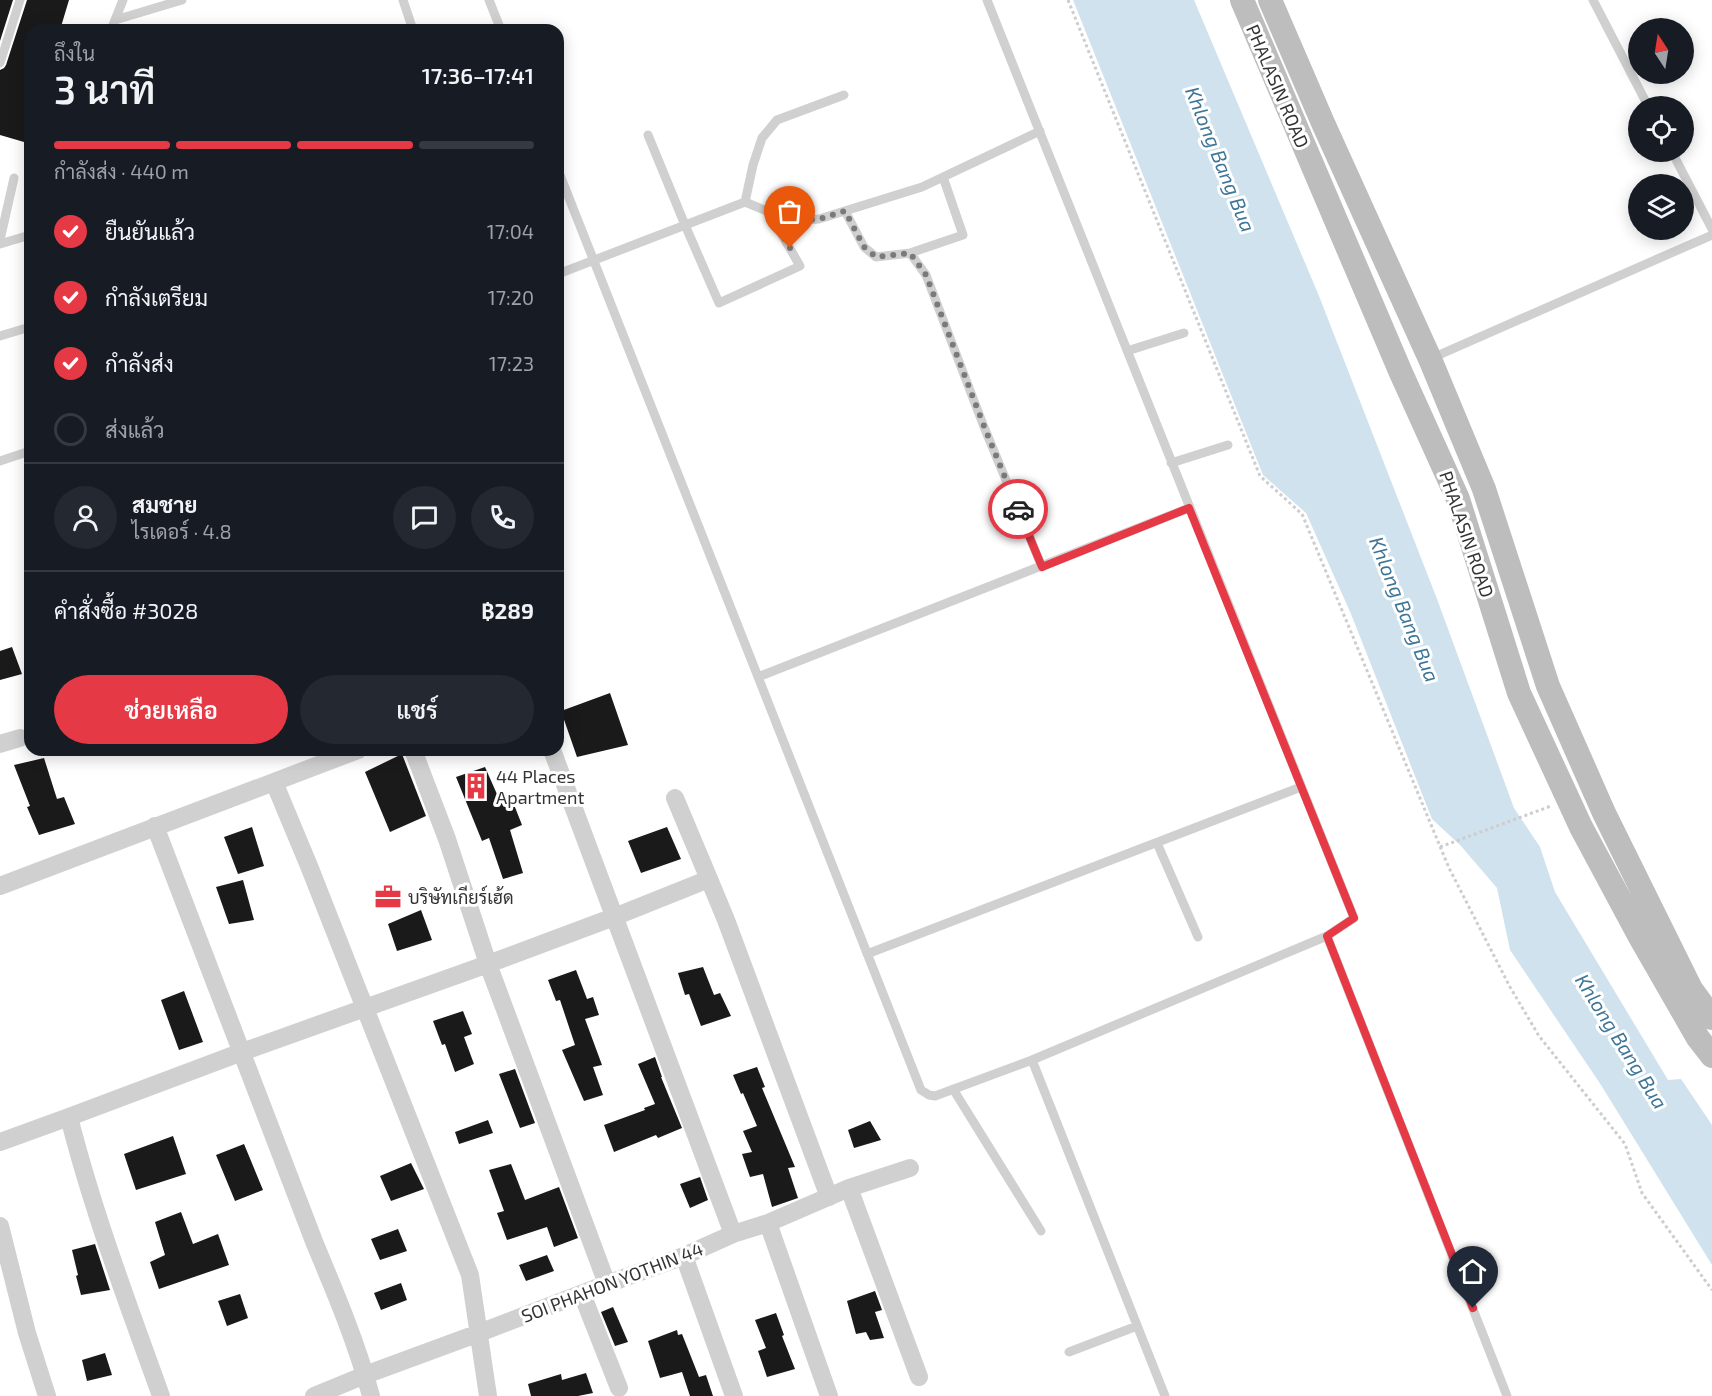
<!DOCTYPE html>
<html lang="th">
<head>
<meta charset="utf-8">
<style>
  body { margin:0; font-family:"Exo 2",Sarabun,sans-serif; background:#242831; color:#f1f3f6; height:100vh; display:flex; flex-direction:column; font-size:22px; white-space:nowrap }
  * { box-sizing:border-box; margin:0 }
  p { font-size:20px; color:#9ea1a6 }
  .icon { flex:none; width:33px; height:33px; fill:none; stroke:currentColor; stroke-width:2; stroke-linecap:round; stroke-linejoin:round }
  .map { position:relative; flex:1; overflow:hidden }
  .details { position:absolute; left:24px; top:24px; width:540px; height:732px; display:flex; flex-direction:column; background:#171b24; border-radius:18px; box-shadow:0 3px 15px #0003 }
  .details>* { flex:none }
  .needle { width:39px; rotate:348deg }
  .controls { position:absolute; left:1628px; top:18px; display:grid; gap:12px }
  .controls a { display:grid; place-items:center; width:66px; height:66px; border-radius:50%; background:#171b24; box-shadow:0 3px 15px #0003; font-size:30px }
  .pin { position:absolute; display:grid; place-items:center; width:51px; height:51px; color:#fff; margin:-62px -26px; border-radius:50% 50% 50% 0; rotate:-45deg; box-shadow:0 0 6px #0007 }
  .pin .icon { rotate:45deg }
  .courier { position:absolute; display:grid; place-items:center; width:60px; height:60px; margin:-30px; border:4px solid #e63946; border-radius:50%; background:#fff; color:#222; box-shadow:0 2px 8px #0007 }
  .head em { font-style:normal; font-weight:600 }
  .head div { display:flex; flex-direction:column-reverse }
  .head { display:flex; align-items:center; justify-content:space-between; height:102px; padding:0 30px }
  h1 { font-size:39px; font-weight:600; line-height:45px }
  .bar { display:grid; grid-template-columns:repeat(4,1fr); gap:9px 6px; align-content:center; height:72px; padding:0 30px }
  .bar i { height:8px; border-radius:4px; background:#363941 }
  .bar .selected { background:#e63946 }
  .bar p { grid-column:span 4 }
  .line { display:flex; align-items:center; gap:15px; padding:0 30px; border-top:2px solid #363941 }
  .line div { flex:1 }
  .round { display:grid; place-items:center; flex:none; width:63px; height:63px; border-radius:32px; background:#242831 }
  ol { padding:0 30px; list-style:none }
  li { display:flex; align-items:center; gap:18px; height:66px }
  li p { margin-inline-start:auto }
  li .icon { padding:6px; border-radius:50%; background:#e63946; color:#fff; stroke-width:4 }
  li:last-child { color:#9ea1a6 }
  li i { width:33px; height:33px; border:3px solid #363941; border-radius:50% }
  .button { display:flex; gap:12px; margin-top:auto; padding:12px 30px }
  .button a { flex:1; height:69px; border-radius:36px; background:#e63946; color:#fff; font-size:24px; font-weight:600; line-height:69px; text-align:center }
  .button a+a { background:#242831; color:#f1f3f6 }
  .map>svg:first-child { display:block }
  .water { fill:#cfe2ee }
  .building { fill:#1a1a1a }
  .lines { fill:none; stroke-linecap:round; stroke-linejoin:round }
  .path { stroke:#cdcdcd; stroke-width:3; stroke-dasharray:3 3; stroke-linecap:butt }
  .lane { stroke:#d0d0d0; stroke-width:9 }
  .street { stroke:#d0d0d0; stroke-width:18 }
  .secondary { stroke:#bdbdbd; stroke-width:24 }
  .done { stroke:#7a7a7a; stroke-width:6; stroke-dasharray:0 10.8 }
  .route { stroke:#e63946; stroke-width:8 }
  .labels { text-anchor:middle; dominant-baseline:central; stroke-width:6; stroke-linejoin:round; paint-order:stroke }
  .street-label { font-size:18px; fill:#333; stroke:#fff }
  .poi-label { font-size:18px; fill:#333; stroke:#fff; text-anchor:start }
  .water-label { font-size:20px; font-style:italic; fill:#3f7597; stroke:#fff }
</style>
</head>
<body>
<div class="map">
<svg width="1712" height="1396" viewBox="0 0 1712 1396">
  <rect width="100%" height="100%" fill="#fff"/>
  <!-- water -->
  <path class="water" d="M1073,0H1194L1319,296L1437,599L1514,808L1540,847L1555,892L1668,1080L1681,1079L1712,1125V1265L1601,1085L1510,950L1497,888L1461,846L1432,819L1351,614L1306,513L1263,475Z"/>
  <!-- building -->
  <path class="building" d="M0,0H13L0,41Z
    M27,0H69L60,30H30V122L24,142L0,135V70L4,68L6,65Z
    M12,647L22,674L0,680V651Z
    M610,693L628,745L577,757L561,711Z
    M402,754L426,816L390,832L365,772Z
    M44,758L57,799L64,797L75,824L39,835L27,807L30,806L14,765Z
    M485,767L500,801L511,797L522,825L510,830L523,873L503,879L489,838L482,841L456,777Z
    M252,827L264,866L238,874L224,837Z
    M667,827L681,859L641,873L628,841Z
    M243,880L254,920L229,924L216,887Z
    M421,910L432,940L397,951L388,924Z
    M703,967L714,995L720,993L731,1016L701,1026L689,994L685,995L678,973Z
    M576,970L587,999L593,997L599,1015L585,1019L602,1065L593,1067L603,1095L584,1101L562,1050L575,1045L560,1000L556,1001L548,980Z
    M184,991L203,1042L179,1050L161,1000Z
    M463,1011L472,1034L464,1037L474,1064L455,1072L445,1044L442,1045L433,1021Z
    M655,1057L662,1077H661L682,1128L658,1138L656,1135L614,1152L604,1125L645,1110L644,1108L655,1104L638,1064Z
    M757,1067L765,1087L762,1088L795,1167L788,1168L798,1198L772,1207L763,1174L750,1177L742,1154L752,1152L743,1131L757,1126L743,1093L741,1094L733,1075Z
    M515,1069L535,1123L520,1128L499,1074Z
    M488,1120L493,1133L459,1144L455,1132Z
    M870,1121L881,1140L854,1148L848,1130Z
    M173,1136L186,1174L136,1190L124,1154Z
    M244,1144L263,1190L235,1201L216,1155Z
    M411,1163L424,1189L391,1201L380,1176Z
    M511,1164L525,1200L559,1187L578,1238L554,1247L547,1227L507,1240L497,1213L504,1211L489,1170Z
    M700,1177L708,1200L690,1208L680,1184Z
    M181,1212L193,1244L218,1234L229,1265L159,1289L150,1262L165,1255L155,1222Z
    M398,1229L407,1251L380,1260L371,1239Z
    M95,1244L110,1290L81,1295L76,1276L78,1275L72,1250Z
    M547,1255L554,1271L526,1281L519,1265Z
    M401,1283L407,1300L381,1310L374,1293Z
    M875,1291L882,1310L875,1312L884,1338L870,1340L866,1332L856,1334L847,1301Z
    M240,1294L248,1318L227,1326L218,1301Z
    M613,1307L628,1342L615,1346L601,1312Z
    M776,1313L784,1335L782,1336L795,1369L767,1377L758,1351L766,1348L755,1320Z
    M677,1330L678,1335L682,1334L699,1377L706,1375L713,1396H690L682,1372L660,1378L648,1341Z
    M105,1353L112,1375L87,1381L82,1360Z
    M586,1373L593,1393L578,1396H531L528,1384L561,1374L562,1380Z"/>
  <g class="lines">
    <!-- path -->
    <path class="path" d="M1068,0L1260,476L1302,514L1449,868L1510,987L1539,1036L1625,1144L1642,1193L1712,1290
      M1440,847L1551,806"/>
    <!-- lane -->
    <path class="lane" d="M403,0L413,30
      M489,0L501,30
      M1593,0L1648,106
      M115,20L182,0
      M111,30L123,0
      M0,63L20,0
      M648,135L685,225L719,303L800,266L769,212
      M1672,152L1712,229
      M558,170L921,1090L929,1095L935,1096L1032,1060L1327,936L1354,918L987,0
      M745,202L791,221L819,219L922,187L1040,131
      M845,211L864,247L876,257L910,253L963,235L943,177
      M0,240L14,178
      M0,244L30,235
      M910,253L926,275L984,427L1042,567
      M558,274L745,202L753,165L762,138L777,120L844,95
      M0,336L30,327
      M1127,351L1184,333
      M1432,358L1712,235
      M0,461L30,451
      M1171,463L1228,445
      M758,677L1189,508
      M1157,843L1198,937
      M1327,936L1507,1396
      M867,954L1301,787
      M1032,1060L1165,1396
      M953,1089L1041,1231
      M1069,1352L1137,1326"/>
    <!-- street -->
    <path class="street" d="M0,744L20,738
      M413,750L447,839L488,964L607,1284
      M552,750L733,1234
      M274,782L309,866L470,1275L488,1396
      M675,798L709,879
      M155,826L315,1244C336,1294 357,1344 371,1396
      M0,886L358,750
      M69,1117C93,1212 128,1304 161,1396
      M0,1142L69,1117L242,1052L488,964L614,917L709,879L726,920L829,1197
      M849,1188L919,1377
      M768,1223L829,1396
      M0,1226L27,1333L47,1396
      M684,1256L734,1396
      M582,1294L619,1388
      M314,1396L365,1375L479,1333L607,1284L684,1256L733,1234L768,1223L849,1188L910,1168"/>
    <!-- secondary -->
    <path class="secondary" d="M1242,0L1401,373L1458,499L1519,693L1581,827L1640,937L1698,1038L1712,1056
      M1270,0L1323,123L1430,359L1484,489L1548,686L1604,813L1691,989L1712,1018"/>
  </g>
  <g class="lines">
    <!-- done -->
    <path class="done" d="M790,248L769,212L791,221L819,219L845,211L864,247L876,257L910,253L926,275L984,426L1018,509"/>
    <!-- route -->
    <path class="route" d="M1018,509L1042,567L1189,508L1354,918L1327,936L1473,1308"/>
  </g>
  <!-- icons -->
  <defs>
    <g id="building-bare" transform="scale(2.07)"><path d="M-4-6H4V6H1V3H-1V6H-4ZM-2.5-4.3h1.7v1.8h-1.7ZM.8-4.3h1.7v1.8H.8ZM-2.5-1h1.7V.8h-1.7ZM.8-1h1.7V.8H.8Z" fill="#e63946" stroke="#fff" stroke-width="2.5" paint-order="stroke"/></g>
    <g id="office-bare" transform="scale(2.07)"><path d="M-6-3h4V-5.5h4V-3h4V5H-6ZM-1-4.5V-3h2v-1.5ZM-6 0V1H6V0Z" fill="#e63946" stroke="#fff" stroke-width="2.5" paint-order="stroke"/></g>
  </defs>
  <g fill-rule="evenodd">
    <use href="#building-bare" x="476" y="786"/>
    <use href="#office-bare" x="388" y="897"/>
  </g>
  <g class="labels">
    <!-- street labels -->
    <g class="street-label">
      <text transform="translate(1278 86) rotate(67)">PHALASIN ROAD</text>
      <text transform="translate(1467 534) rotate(71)">PHALASIN ROAD</text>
      <text transform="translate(612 1282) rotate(-21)">SOI PHAHON YOTHIN 44</text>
    </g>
    <!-- poi labels -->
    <g class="poi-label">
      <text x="496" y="776">44 Places<tspan x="496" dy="21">Apartment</tspan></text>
      <text x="408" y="897">บริษัทเกียร์เฮ้ด</text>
    </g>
    <!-- water labels -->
    <g class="water-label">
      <text transform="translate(1221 159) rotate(68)">Khlong Bang Bua</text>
      <text transform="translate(1405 609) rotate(68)">Khlong Bang Bua</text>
      <text transform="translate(1622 1041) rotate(58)">Khlong Bang Bua</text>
    </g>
  </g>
</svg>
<div class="controls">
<a><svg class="needle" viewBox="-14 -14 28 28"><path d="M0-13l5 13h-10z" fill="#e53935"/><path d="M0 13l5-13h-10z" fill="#9ea1a6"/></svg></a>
<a><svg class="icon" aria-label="locate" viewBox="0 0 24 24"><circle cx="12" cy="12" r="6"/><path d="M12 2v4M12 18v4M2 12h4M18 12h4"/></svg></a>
<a><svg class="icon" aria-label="layers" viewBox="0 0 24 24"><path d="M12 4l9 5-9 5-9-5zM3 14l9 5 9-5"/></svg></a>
</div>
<div class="pin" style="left:790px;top:248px;background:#ea580c"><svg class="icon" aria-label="bag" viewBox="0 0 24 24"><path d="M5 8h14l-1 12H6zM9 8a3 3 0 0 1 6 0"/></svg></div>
<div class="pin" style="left:1473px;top:1308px;background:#1f2937"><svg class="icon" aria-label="home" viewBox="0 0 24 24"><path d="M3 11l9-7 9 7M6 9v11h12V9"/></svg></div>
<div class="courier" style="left:1018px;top:509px"><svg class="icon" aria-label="car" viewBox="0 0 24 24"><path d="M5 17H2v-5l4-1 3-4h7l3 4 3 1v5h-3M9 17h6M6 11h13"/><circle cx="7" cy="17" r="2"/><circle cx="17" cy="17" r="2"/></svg></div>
<section class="details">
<div class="head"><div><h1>3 นาที</h1><p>ถึงใน</p></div><em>17:36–17:41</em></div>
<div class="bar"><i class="selected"></i><i class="selected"></i><i class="selected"></i><i></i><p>กำลังส่ง · 440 m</p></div>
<ol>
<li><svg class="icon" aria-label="check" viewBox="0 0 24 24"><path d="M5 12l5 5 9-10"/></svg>ยืนยันแล้ว<p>17:04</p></li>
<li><svg class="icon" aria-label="check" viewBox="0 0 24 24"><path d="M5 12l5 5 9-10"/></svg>กำลังเตรียม<p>17:20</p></li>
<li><svg class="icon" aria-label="check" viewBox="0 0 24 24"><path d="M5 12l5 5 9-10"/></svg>กำลังส่ง<p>17:23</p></li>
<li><i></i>ส่งแล้ว</li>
</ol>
<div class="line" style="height:108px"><a class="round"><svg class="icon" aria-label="person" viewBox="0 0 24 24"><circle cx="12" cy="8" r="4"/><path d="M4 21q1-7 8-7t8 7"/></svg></a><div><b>สมชาย</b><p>ไรเดอร์ · 4.8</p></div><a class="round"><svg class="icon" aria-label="chat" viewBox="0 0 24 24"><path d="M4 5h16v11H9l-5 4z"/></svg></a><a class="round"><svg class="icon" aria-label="phone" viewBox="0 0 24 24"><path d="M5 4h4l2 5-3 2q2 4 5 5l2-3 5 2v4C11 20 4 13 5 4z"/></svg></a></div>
<div class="line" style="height:78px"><div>คำสั่งซื้อ #3028</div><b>฿289</b></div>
<div class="button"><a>ช่วยเหลือ</a><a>แชร์</a></div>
</section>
</div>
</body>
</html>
